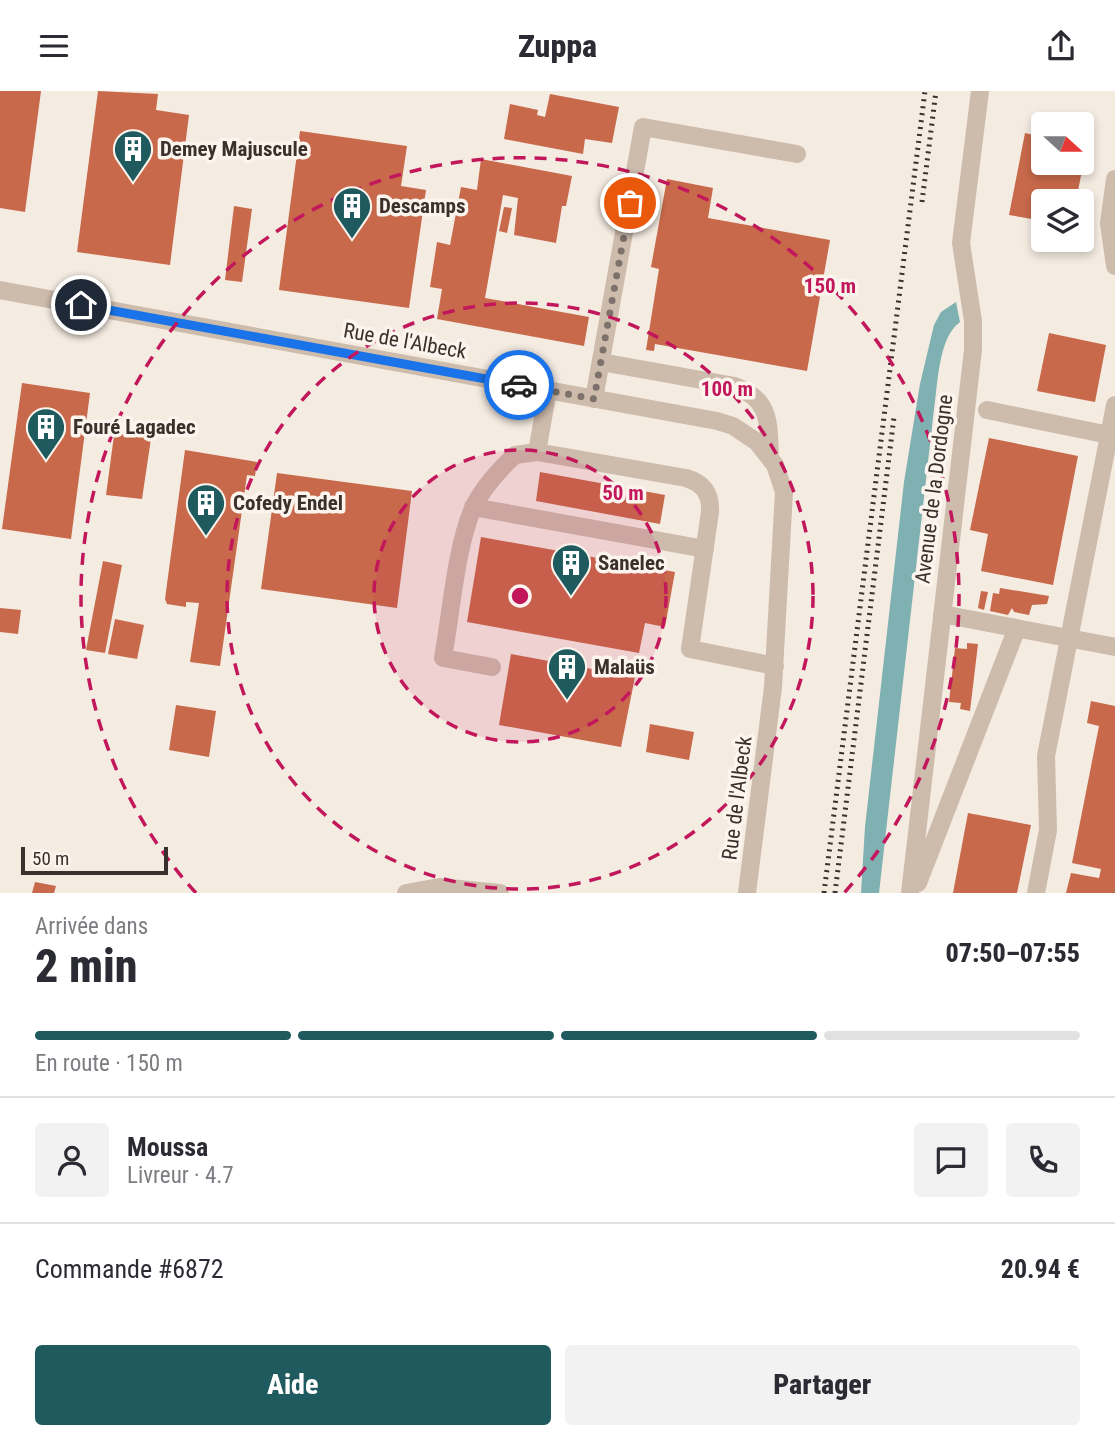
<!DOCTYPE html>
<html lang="fr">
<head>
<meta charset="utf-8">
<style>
  body { margin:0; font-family:"Roboto Condensed",sans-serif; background:#f2f2f3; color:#2b2b33; height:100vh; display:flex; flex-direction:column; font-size:26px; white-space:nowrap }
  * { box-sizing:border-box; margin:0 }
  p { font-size:23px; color:#7c7c81 }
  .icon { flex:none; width:38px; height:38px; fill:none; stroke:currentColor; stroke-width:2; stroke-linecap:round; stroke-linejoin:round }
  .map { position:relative; height:802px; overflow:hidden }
  .panel { display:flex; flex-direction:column; background:#fff; flex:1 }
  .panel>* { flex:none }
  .needle { width:46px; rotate:111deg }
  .tools { position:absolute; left:1031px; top:21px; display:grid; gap:14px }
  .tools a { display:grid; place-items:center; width:63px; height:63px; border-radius:7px; background:#fff; box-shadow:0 4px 10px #0003; font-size:35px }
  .scale { position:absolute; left:21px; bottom:18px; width:147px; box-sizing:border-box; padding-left:7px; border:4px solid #3b302b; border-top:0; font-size:19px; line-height:24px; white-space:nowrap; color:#3b302b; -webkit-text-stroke:5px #fbf5ee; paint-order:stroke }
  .pin { position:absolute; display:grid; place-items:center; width:60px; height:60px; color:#fff; margin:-30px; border:4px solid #fff; border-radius:50%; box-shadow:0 2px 7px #0007 }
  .courier { position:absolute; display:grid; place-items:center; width:70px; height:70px; margin:-35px; border:5px solid #1a73e8; border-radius:50%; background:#fff; color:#222; box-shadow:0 2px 9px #0007 }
  .headline em { font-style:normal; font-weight:800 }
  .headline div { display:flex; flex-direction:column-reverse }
  .headline { display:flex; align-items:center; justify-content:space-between; height:119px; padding:0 35px }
  h1 { font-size:46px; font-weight:800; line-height:52px }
  .bar { display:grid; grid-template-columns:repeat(4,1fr); gap:10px 7px; align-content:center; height:84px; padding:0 35px }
  .bar i { height:9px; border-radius:5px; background:#e1e1e2 }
  .bar .active { background:#1f5a5e }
  .bar p { grid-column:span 4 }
  .line { display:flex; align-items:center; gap:18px; padding:0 35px; border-top:2px solid #e1e1e2 }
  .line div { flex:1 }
  .round { display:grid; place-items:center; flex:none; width:74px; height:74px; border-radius:7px; background:#f2f2f3 }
  .cta { display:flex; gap:14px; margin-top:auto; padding:14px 35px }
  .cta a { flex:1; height:80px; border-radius:7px; background:#1f5a5e; color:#fff; font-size:28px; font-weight:800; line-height:80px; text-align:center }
  .cta a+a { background:#f2f2f3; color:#2b2b33 }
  header { display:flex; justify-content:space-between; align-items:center; height:91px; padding:0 35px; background:#fff; font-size:32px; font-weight:800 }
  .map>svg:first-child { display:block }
  .water { fill:#7fb0b2 }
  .building { fill:#c8694b }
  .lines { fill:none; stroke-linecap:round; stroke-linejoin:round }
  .minor { stroke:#cdbbac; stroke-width:18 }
  .rail { stroke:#3b302b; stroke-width:5; stroke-dasharray:2 5; stroke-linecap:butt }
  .done { stroke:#7c716b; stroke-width:7; stroke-dasharray:0 12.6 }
  .route { stroke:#1a73e8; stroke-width:9 }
  .ring { fill:none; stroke:#c2185b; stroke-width:3.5; stroke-dasharray:12 9 }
  .labels { text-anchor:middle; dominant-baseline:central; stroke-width:7; stroke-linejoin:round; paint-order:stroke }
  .poi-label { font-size:21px; font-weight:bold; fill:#3b302b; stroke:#fbf5ee; text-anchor:start }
  .street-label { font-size:21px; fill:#3b302b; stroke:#fbf5ee }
  .centre { fill:#c2185b; stroke:#fbf5ee; stroke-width:3.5 }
  .ring-label { font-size:21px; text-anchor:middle; font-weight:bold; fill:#c2185b; stroke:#fbf5ee; stroke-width:7; stroke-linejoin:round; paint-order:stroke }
</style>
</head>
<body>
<header><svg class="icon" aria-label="menu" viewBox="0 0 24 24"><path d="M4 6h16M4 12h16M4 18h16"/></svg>Zuppa<svg class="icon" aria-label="share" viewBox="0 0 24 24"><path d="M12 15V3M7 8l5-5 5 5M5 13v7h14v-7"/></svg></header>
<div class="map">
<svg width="1115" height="802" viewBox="0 0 1115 802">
  <rect width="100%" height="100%" fill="#f4ebe1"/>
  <!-- water -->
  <path class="water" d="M956,211L960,231C938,247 938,293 934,318L879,802H861L865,736L904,391L920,293L934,234L941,221Z"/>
  <!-- building -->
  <path class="building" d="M0,0H41L25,121L0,117Z
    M98,0L158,3L156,19L189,24L170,174L77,161Z
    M550,3L619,16L612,52L585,48L583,63L504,48L510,13L538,19L537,24L545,26Z
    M300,40L407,55L401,95L426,99L409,217L279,199Z
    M1025,42L1043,46V72H1082V53L1087,54L1076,110H1043V130L1009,124Z
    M481,68L572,85L566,115H562L556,152L514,144L518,107L503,104L485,207L589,226L584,255L437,228L442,198L430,196L437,151L450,154L461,96L477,99Z
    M667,88L713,97L708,127L830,149L807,280L655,253L654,260L646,259L659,178L651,176Z
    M234,115L252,118L242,191L225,189Z
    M504,116L512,117L507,142L499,140Z
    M1049,242L1106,254L1095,311L1037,300Z
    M22,292L90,302L71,448L2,438Z
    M115,337L152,341L142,408L106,404Z
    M989,347L1078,365L1053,494L981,480L988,443L970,439Z
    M185,359L257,371L255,385L247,384L220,575L190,571L199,512L186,511V516L167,513L165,508Z
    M540,381L665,404L660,433L536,410Z
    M277,382L412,400L397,517L261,498Z
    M481,446L675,481L665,536L645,532L639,562L467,531Z
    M103,470L122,474L105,562L86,559Z
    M1000,497L1049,505L1047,513L1032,514L1029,524L1014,521L1012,517L1008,524L990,520L993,502L999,503Z
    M981,500L988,501L984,519L978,517Z
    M0,517L21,519L18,543L0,541Z
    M115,528L144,534L137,568L108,563Z
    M967,552L978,553L970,620L960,618L961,612L949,611L955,557L967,558Z
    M511,563L635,586L621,656L499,634Z
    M1091,610L1115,615V802H1066L1071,782L1099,787L1101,778L1072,772L1099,635L1087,632Z
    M176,614L216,620L209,666L169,659Z
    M650,633L694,641L689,669L646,661Z
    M968,722L1031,734L1017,802H953Z
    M35,791L56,795L54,802H32Z"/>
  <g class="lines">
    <!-- minor -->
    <path class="minor" d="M1115,88L1109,132L1115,175
      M0,199L717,330L733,335L757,351L775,374L784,401L773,596L747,802
      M601,271L735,295C772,310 768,332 770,367
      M594,308L643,36L797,63
      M987,319L1109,344
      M537,361L686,387C703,392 711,403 710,421L690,558L775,575
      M473,416L705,458
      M942,523L1115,556
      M492,576L443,567C451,523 456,454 474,415C483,397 500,378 515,364L537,361L548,299
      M918,792L1017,537
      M406,802L439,796L500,802
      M910,802L973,259V230L961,152L980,0
      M1036,802L1048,739L1046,665L1115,314"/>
    <!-- rail -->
    <path class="rail" d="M922,111L936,0
      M824,802L925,0
      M835,802L894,326"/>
  </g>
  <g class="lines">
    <!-- done -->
    <path class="done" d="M519,294L594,308L630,112"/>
    <!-- route -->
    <path class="route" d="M81,214L519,294"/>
  </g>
  <!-- distance rings -->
  <circle cx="520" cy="505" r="146" fill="#c2185b" fill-opacity=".12"/>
  <g class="ring">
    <circle cx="520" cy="505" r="146"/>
    <circle cx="520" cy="505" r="293"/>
    <path d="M196 802A439 439 0 1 1 844 802"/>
  </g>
  <!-- icons -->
  <defs>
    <g id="building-pin" transform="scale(2.0125)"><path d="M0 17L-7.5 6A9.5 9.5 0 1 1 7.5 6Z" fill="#1f5a5e" stroke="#fbf5ee"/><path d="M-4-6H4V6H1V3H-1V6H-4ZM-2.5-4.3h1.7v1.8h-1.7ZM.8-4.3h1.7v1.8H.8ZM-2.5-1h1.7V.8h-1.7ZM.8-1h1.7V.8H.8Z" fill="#fff"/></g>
  </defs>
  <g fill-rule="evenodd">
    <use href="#building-pin" x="133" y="58"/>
    <use href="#building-pin" x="352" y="115"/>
    <use href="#building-pin" x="46" y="336"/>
    <use href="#building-pin" x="206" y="412"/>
    <use href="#building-pin" x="571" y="472"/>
    <use href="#building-pin" x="567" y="576"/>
  </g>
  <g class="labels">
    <!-- poi labels -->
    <g class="poi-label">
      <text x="160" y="58">Demey Majuscule</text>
      <text x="379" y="115">Descamps</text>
      <text x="73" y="336">Fouré Lagadec</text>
      <text x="233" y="412">Cofedy Endel</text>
      <text x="598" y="472">Sanelec</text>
      <text x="594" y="576">Malaüs</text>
    </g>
    <!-- street labels -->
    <g class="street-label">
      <text transform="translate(405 250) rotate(10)">Rue de l'Albeck</text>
      <text transform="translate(934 398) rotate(-83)">Avenue de la Dordogne</text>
      <text transform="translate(737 707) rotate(-83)">Rue de l'Albeck</text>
    </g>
  </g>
  <circle cx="520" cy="505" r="10" class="centre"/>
  <g class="ring-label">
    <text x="830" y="202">150 m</text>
    <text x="727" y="305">100 m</text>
    <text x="623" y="409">50 m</text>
  </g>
</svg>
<div class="tools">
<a><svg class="needle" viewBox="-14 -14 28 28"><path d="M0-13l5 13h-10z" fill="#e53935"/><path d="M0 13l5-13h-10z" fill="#7c7c81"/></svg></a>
<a><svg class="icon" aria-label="layers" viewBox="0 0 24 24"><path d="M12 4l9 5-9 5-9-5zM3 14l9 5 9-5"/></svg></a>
</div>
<div class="scale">50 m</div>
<div class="pin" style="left:630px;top:112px;background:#ea580c"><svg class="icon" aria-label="bag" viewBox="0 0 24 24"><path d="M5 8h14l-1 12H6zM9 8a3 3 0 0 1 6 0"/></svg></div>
<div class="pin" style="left:81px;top:214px;background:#1f2937"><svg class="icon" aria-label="home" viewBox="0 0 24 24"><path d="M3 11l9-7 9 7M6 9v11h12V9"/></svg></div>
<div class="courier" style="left:519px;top:294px"><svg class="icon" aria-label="car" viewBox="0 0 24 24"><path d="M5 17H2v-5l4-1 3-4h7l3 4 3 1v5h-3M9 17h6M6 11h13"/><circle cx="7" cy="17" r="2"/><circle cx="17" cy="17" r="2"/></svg></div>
</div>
<section class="panel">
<div class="headline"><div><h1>2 min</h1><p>Arrivée dans</p></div><em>07:50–07:55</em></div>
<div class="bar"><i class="active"></i><i class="active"></i><i class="active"></i><i></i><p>En route · 150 m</p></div>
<div class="line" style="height:126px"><a class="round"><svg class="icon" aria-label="person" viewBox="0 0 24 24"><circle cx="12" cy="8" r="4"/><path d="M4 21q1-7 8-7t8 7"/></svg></a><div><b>Moussa</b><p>Livreur · 4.7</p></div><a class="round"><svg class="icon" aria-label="chat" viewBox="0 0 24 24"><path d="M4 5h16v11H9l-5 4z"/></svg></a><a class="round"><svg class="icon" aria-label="phone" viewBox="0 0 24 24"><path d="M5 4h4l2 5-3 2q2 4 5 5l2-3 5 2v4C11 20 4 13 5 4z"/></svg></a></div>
<div class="line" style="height:91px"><div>Commande #6872</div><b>20.94 €</b></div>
<div class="cta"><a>Aide</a><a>Partager</a></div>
</section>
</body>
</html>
